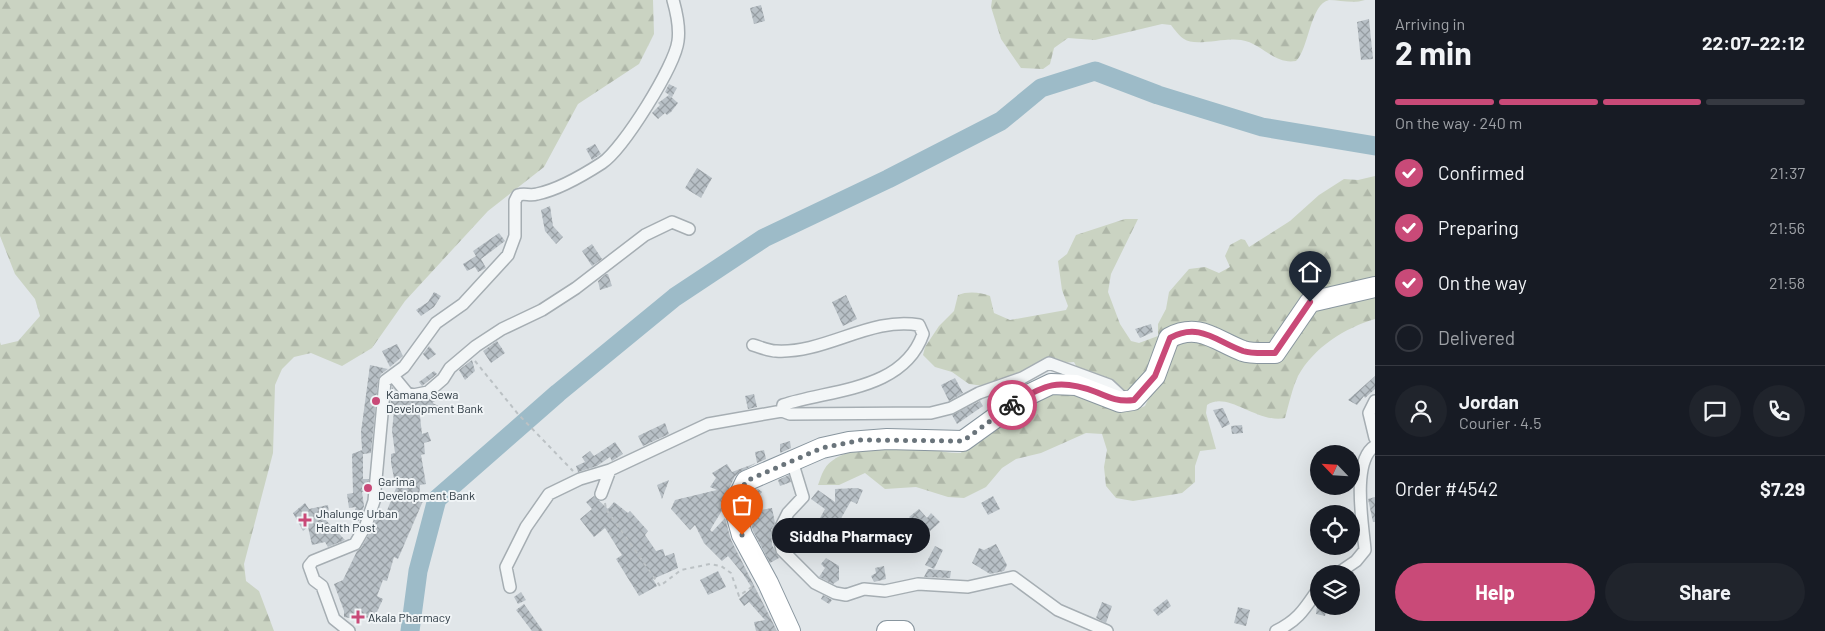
<!DOCTYPE html>
<html lang="en">
<head>
<meta charset="utf-8">
<style>
  body { margin:0; font-family:Barlow,sans-serif; background:#20242c; color:#f1f3f6; height:100vh; display:flex; flex-direction:column; font-size:19px; white-space:nowrap }
  * { box-sizing:border-box; margin:0 }
  p { font-size:16px; color:#9ea1a6 }
  .icon { flex:none; width:28px; height:28px; fill:none; stroke:currentColor; stroke-width:2; stroke-linecap:round; stroke-linejoin:round }
  .map { position:relative; flex:1; overflow:hidden }
  .side { display:flex; flex-direction:column; background:#171b24; width:450px }
  .side>* { flex:none }
  .needle { width:32px; rotate:295deg }
  .buttons { position:absolute; left:1310px; top:445px; display:grid; gap:10px }
  .buttons a { display:grid; place-items:center; width:50px; height:50px; border-radius:50%; background:#171b24; box-shadow:0 5px 20px #0002; font-size:25px }
  .pin { position:absolute; display:grid; place-items:center; width:42px; height:42px; color:#fff; margin:-51px -21px; border-radius:50% 50% 50% 0; rotate:-45deg; box-shadow:0 0 5px #0007 }
  .pin .icon { rotate:45deg }
  .courier { position:absolute; display:grid; place-items:center; width:50px; height:50px; margin:-25px; border:4px solid #c94a78; border-radius:50%; background:#fff; color:#222; box-shadow:0 1px 6px #0007 }
  .bubble { position:absolute; height:35px; border-radius:18px; background:#171b24; box-shadow:0 5px 20px #0002; font-size:16px; font-weight:700; line-height:35px; text-align:center }
  .overview em { font-style:normal; font-weight:700 }
  .overview div { display:flex; flex-direction:column-reverse }
  .overview { display:flex; align-items:center; justify-content:space-between; height:85px; padding:0 20px }
  h1 { font-size:32px; font-weight:700; line-height:38px }
  .bar { display:grid; grid-template-columns:repeat(4,1fr); gap:8px 5px; align-content:center; height:60px; padding:0 20px }
  .bar i { height:6px; border-radius:4px; background:#363941 }
  .bar .current { background:#c94a78 }
  .bar p { grid-column:span 4 }
  .line { display:flex; align-items:center; gap:12px; padding:0 20px; border-top:1px solid #363941 }
  .line div { flex:1 }
  .round { display:grid; place-items:center; flex:none; width:52px; height:52px; border-radius:26px; background:#20242c }
  ol { padding:0 20px; list-style:none }
  li { display:flex; align-items:center; gap:15px; height:55px }
  li p { margin-inline-start:auto }
  li .icon { padding:5px; border-radius:50%; background:#c94a78; color:#fff; stroke-width:4 }
  li:last-child { color:#9ea1a6 }
  li i { width:28px; height:28px; border:2px solid #363941; border-radius:50% }
  .button { display:flex; gap:10px; margin-top:auto; padding:10px 20px }
  .button a { flex:1; height:58px; border-radius:30px; background:#c94a78; color:#fff; font-size:20px; font-weight:700; line-height:58px; text-align:center }
  .button a+a { background:#20242c; color:#f1f3f6 }
  main { display:flex; flex:1; min-height:0 }
  .map>svg:first-child { display:block }
  .forest { fill:url(#forest-firs) }
  .lines { fill:none; stroke-linecap:round; stroke-linejoin:round }
  .river { stroke:#9dbbc8; stroke-width:19 }
  .building { fill:url(#building-cross-hatch) }
  .street-casing { stroke:#a6aeb3; stroke-width:14 }
  .highway-casing { stroke:#89969f; stroke-width:22 }
  .path { stroke:#bbc1c4; stroke-width:2; stroke-dasharray:4 4; stroke-linecap:butt }
  .street { stroke:#f3f6f7; stroke-width:11 }
  .highway { stroke:#fff; stroke-width:20 }
  .done { stroke:#6a747b; stroke-width:5; stroke-dasharray:0 9 }
  .route { stroke:#c94a78; stroke-width:6 }
  .poi-dot { fill:#c94a78; stroke:#f0f4f6; stroke-width:2 }
  .labels { text-anchor:middle; dominant-baseline:central; stroke-width:4; stroke-linejoin:round; paint-order:stroke }
  .poi-label { font-size:12px; fill:#2a3740; stroke:#f0f4f6; text-anchor:start }
</style>
</head>
<body>
<main>
<div class="map">
<svg width="1375" height="631" viewBox="0 0 1375 631">
  <defs>
    <pattern id="forest-firs" width="22" height="20" patternUnits="userSpaceOnUse" patternTransform="scale(1.25)"><rect width="22" height="20" fill="#cad3c2"/><path d="M5 1l3.5 6h-7zM16 11l3.5 6h-7z" fill="#aeb6a8"/></pattern>
    <pattern id="building-cross-hatch" width="8" height="8" patternUnits="userSpaceOnUse" patternTransform="scale(1.25)"><rect width="8" height="8" fill="#b8c0c6"/><path d="M0 0l8 8M0 8l8-8" fill="none" stroke="#969da2"/></pattern>
  </defs>
  <rect width="100%" height="100%" fill="#e1e6e9"/>
  <!-- forest -->
  <path class="forest" d="M0,0H653L654,34L639,64L578,104L544,167L488,211L405,301L372,348L342,366L311,353L294,357L282,369L275,385L273,453L244,564L246,581L259,591L274,631H0V342L1,345L18,341L40,316L35,299L15,274L0,236Z
    M992,0H1365C1353,4 1340,0 1329,0C1310,4 1309,49 1296,61C1274,65 1262,43 1241,40C1225,37 1195,47 1184,39C1179,36 1175,30 1171,25L1162,24L1095,40L1068,38L1054,48L1050,64L1043,69L1021,68L1001,39L991,7Z
    M1375,176V319C1345,328 1314,347 1298,376C1292,389 1289,404 1285,418C1258,424 1227,390 1207,405L1206,413L1216,449L1200,451L1195,466V482L1182,493L1133,501L1116,498L1106,486L1104,467L1107,450L1102,434L1086,433L1041,453L1016,459L1002,468L986,487L964,498L948,497L916,487L885,489L865,473L839,485H818C820,480 821,475 824,470C836,448 884,444 907,445C925,446 943,454 961,453L965,446C997,423 1030,390 1072,391C1096,391 1119,418 1145,406L1159,376C1127,396 1122,397 1086,384L1074,362L1061,363L1053,358L1045,359L1021,376L991,387L969,384L952,372L935,367L923,355L925,347L939,326L954,311L958,295C967,291 981,292 990,296L994,313L1010,320L1066,310L1068,306L1062,290L1058,261L1067,254L1076,235L1125,219H1138L1111,274L1108,292L1120,324L1131,341L1139,343L1158,336V324L1166,309L1169,292L1189,269L1205,267L1219,273L1230,267L1225,256L1230,245L1241,239L1245,240L1249,247L1290,221L1319,195L1344,179L1358,180Z"/>
  <g class="lines">
    <!-- river -->
    <path class="river" d="M410,631L418,571L437,499L558,393L675,297L764,238L888,179L1001,121L1041,88L1095,71L1158,95L1262,127L1375,146"/>
  </g>
  <!-- building -->
  <path class="building" d="M761,5L765,21L754,24L750,8Z
    M1369,19L1373,59L1361,60L1357,22Z
    M669,84L677,88L672,97L665,92Z
    M669,95L678,103L671,112L667,115L665,113L658,119L652,113L660,105L658,103Z
    M595,144L601,154L592,160L586,149Z
    M697,168L712,178L701,198L685,188Z
    M550,206L553,226L563,237L556,244L545,231L541,210Z
    M499,233L505,241L481,259L486,268L478,272L475,267L467,271L463,264L476,256L473,251Z
    M592,244L602,259L592,266L582,251Z
    M606,274H608L612,286L600,290L598,281Z
    M434,292L441,296L434,307L421,316L416,310L428,302Z
    M846,295L857,319L843,326L832,302Z
    M1151,324L1153,332L1140,338L1135,329Z
    M497,341L505,353L491,363L483,351Z
    M397,344L403,356L390,367L382,351Z
    M429,346L436,354L428,360L423,354Z
    M472,360L475,371L465,380L459,370Z
    M370,365L388,369L381,374L378,380L371,453L363,454V479H369L367,492H362L364,506L359,521L352,518L356,507L349,508L347,494L353,493L352,454L362,450L361,432Z
    M434,371L437,374L422,386L419,382Z
    M1375,376V389L1365,398L1364,396L1357,405L1348,400Z
    M955,378L963,393L949,401L941,385Z
    M392,387L402,398L411,402L429,399L437,394L448,393L432,403L439,406L435,415L419,408L422,434L428,432L431,441L424,443L425,454L421,455L426,484L420,485L419,499L423,501L398,559L394,557L387,581L383,580L377,596L383,599L376,614L357,622L355,619L344,617V611L334,584L343,580L357,551L361,548L372,529L377,515L384,518L396,488L391,463V454L395,453L392,431L394,411H390Z
    M754,394L757,407L748,409L745,396Z
    M980,401L983,406L957,424L952,415Z
    M1223,408L1230,424L1222,428L1213,410Z
    M665,423L669,434L643,446L638,436Z
    M1242,425L1243,433L1232,434L1231,426Z
    M790,441L791,448L780,453V444Z
    M615,442L623,454L612,461L610,457L597,466L578,472L576,466L585,462L582,457L590,451L594,456Z
    M764,450L766,459L757,463L755,452Z
    M756,463L735,476L723,501V509L710,530L712,532L725,518L731,540L777,631H756L754,622L765,620L749,602L744,606L739,599L752,588L743,574L728,556L722,561L704,543L695,525L690,530L671,509L675,500L717,490L710,487L716,478L712,473L727,464L732,472Z
    M789,475L791,482L780,486L778,480Z
    M669,480L662,499L657,485Z
    M857,488L863,490L857,504L851,501L836,527L820,518L825,509L811,499L818,490L835,502V489Z
    M758,489L762,492L747,508L755,490Z
    M594,496L608,509L614,502L628,513L630,511L648,531L645,535L656,551L663,549L665,556L674,553L678,568L653,579L657,586L639,596L616,559L622,555L605,528L594,537L580,519L592,509L586,502Z
    M993,496L1000,509L988,515L981,503Z
    M1375,497V522H1373L1368,499Z
    M305,503L309,509L328,505L329,513L320,514L345,540L328,547L325,542L312,545L308,527L303,531L293,513Z
    M772,508L775,523L771,530L772,545L779,558L770,563L753,531L748,512Z
    M919,509L927,518L931,513L940,522L930,531L922,523L918,527L909,517Z
    M791,523L797,532L787,538L786,534Z
    M865,523L880,536L875,542L884,548L853,552V547L842,549Z
    M996,544L1007,565L1004,571L990,574L972,563L979,548L984,550Z
    M935,546L943,550L934,569L925,565Z
    M826,558L839,566V580L833,584L819,577L825,568L821,564Z
    M884,566L886,579L874,582L871,576L876,573L875,568Z
    M928,569L951,571L950,578L924,577Z
    M718,571L726,587L708,595L700,580Z
    M521,592L526,600L518,604L514,597Z
    M823,595L832,600L829,604L821,599Z
    M1167,599L1171,606L1158,616L1153,610Z
    M1102,602L1112,606L1106,623L1096,618Z
    M524,604L543,631H532L516,610Z
    M1317,606H1327L1325,616L1316,614Z
    M1238,607L1250,610L1246,626L1234,623Z"/>
  <g class="lines">
    <!-- street casing -->
    <g class="street-casing">
      <path id="street" d="M753,345C760,347 769,351 776,351C825,354 871,316 919,325L923,334C903,391 831,389 783,405L782,411L790,414L931,413L951,408L979,393L1022,378L1049,363L1109,385L1123,398
        M393,376L407,393L413,395L428,392L443,379L450,368L476,346L502,329L542,310L576,288L645,235L672,222L689,229
        M1375,401L1369,413L1375,438
        M792,461L803,497L788,513L778,533L782,550L815,583L835,593L846,595L864,589L885,591L918,584L968,587L1013,577L1058,610L1107,631
        M601,494L610,470L708,424L782,411
        M1337,574L1356,561L1365,550C1363,525 1351,461 1375,446
        M510,587L506,567L526,527L549,494L580,479L610,470
        M349,631L334,619L322,586L314,580L309,566L313,561L355,544L366,525L374,501L385,381L404,367L436,323L463,304L508,255L515,236V201L518,195C525,193 530,196 537,194C557,190 585,174 602,163C623,149 675,66 678,41C680,27 677,14 673,0
        M1276,631C1299,620 1305,608 1319,588"/>
    </g>
    <!-- highway casing -->
    <g class="highway-casing">
      <path id="highway" d="M790,631L768,583L742,535L734,506L746,481L822,448L849,442L887,439L963,441L1024,397L1051,384L1076,385L1120,402L1133,400L1155,376L1169,338C1199,322 1216,341 1243,351C1252,354 1265,353 1275,353L1310,302L1375,287
        M887,631H904"/>
    </g>
    <!-- path -->
    <path class="path" d="M475,361L518,414L573,471
      M605,503L606,509L660,586L681,570L710,564L721,566L731,573L739,596L753,586"/>
    <!-- street -->
    <use href="#street" class="street"/>
    <!-- highway -->
    <use href="#highway" class="highway"/>
  </g>
  <g class="lines">
    <!-- done -->
    <path class="done" d="M742,535L734,506L746,481L822,448L861,440L963,441L1012,405"/>
    <!-- route -->
    <path class="route" d="M1012,405C1044,384 1059,378 1096,392C1110,398 1119,402 1134,400L1155,376L1170,338C1199,322 1216,341 1243,351C1252,354 1265,353 1275,353L1310,302"/>
  </g>
  <!-- markers -->
  <g class="poi-dot">
    <circle cx="376" cy="401" r="5"/>
    <circle cx="368" cy="488" r="5"/>
    <path d="M302.5 512.5h5v5h5v5h-5v5h-5v-5h-5v-5h5z"/>
    <path d="M355.5 609.5h5v5h5v5h-5v5h-5v-5h-5v-5h5z"/>
  </g>
  <g class="labels">
    <!-- poi labels -->
    <g class="poi-label">
      <text x="386" y="394">Kamana Sewa<tspan x="386" dy="14">Development Bank</tspan></text>
      <text x="378" y="481">Garima<tspan x="378" dy="14">Development Bank</tspan></text>
      <text x="316" y="513">Jhalunge Urban<tspan x="316" dy="14">Health Post</tspan></text>
      <text x="368" y="617">Akala Pharmacy</text>
    </g>
  </g>
</svg>
<div class="buttons">
<a><svg class="needle" viewBox="-14 -14 28 28"><path d="M0-13l5 13h-10z" fill="#e53935"/><path d="M0 13l5-13h-10z" fill="#9ea1a6"/></svg></a>
<a><svg class="icon" aria-label="locate" viewBox="0 0 24 24"><circle cx="12" cy="12" r="6"/><path d="M12 2v4M12 18v4M2 12h4M18 12h4"/></svg></a>
<a><svg class="icon" aria-label="layers" viewBox="0 0 24 24"><path d="M12 4l9 5-9 5-9-5zM3 14l9 5 9-5"/></svg></a>
</div>
<div class="pin" style="left:742px;top:535px;background:#ea580c"><svg class="icon" aria-label="bag" viewBox="0 0 24 24"><path d="M5 8h14l-1 12H6zM9 8a3 3 0 0 1 6 0"/></svg></div>
<div class="pin" style="left:1310px;top:302px;background:#1f2937"><svg class="icon" aria-label="home" viewBox="0 0 24 24"><path d="M3 11l9-7 9 7M6 9v11h12V9"/></svg></div>
<div class="courier" style="left:1012px;top:405px"><svg class="icon" aria-label="bike" viewBox="0 0 24 24"><circle cx="6" cy="16" r="4"/><circle cx="18" cy="16" r="4"/><path d="M6 16l4-8h5l3 8M10 8l3 8H6M13 5h3"/></svg></div>
<div class="bubble" style="left:772px;top:518px;width:158px">Siddha Pharmacy</div>
</div>
<section class="side">
<div class="overview"><div><h1>2 min</h1><p>Arriving in</p></div><em>22:07–22:12</em></div>
<div class="bar"><i class="current"></i><i class="current"></i><i class="current"></i><i></i><p>On the way · 240 m</p></div>
<ol>
<li><svg class="icon" aria-label="check" viewBox="0 0 24 24"><path d="M5 12l5 5 9-10"/></svg>Confirmed<p>21:37</p></li>
<li><svg class="icon" aria-label="check" viewBox="0 0 24 24"><path d="M5 12l5 5 9-10"/></svg>Preparing<p>21:56</p></li>
<li><svg class="icon" aria-label="check" viewBox="0 0 24 24"><path d="M5 12l5 5 9-10"/></svg>On the way<p>21:58</p></li>
<li><i></i>Delivered</li>
</ol>
<div class="line" style="height:90px"><a class="round"><svg class="icon" aria-label="person" viewBox="0 0 24 24"><circle cx="12" cy="8" r="4"/><path d="M4 21q1-7 8-7t8 7"/></svg></a><div><b>Jordan</b><p>Courier · 4.5</p></div><a class="round"><svg class="icon" aria-label="chat" viewBox="0 0 24 24"><path d="M4 5h16v11H9l-5 4z"/></svg></a><a class="round"><svg class="icon" aria-label="phone" viewBox="0 0 24 24"><path d="M5 4h4l2 5-3 2q2 4 5 5l2-3 5 2v4C11 20 4 13 5 4z"/></svg></a></div>
<div class="line" style="height:65px"><div>Order #4542</div><b>$7.29</b></div>
<div class="button"><a>Help</a><a>Share</a></div>
</section>
</main>
</body>
</html>
